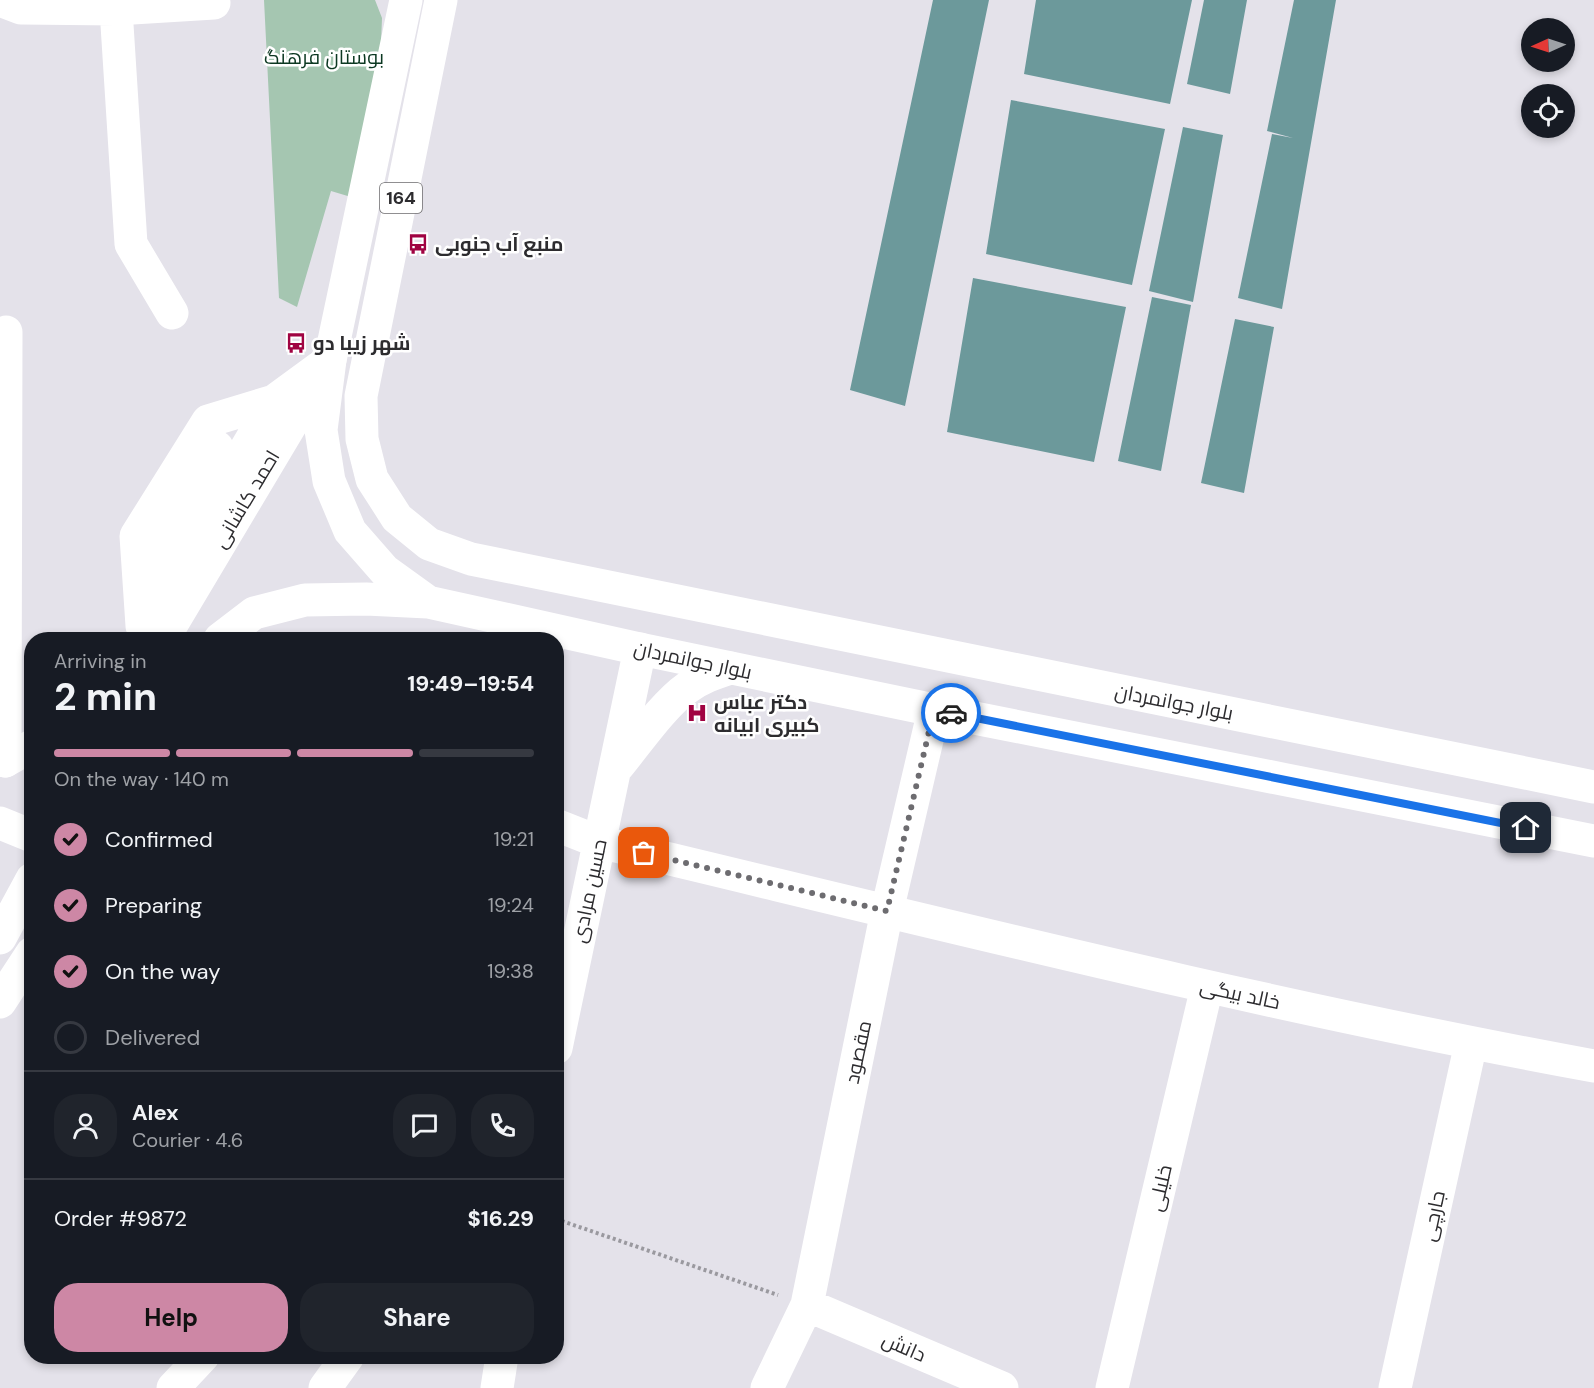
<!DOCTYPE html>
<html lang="en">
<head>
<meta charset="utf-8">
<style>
  body { margin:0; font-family:"DM Sans",Cairo,sans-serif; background:#20242c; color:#f1f3f6; height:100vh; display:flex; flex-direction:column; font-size:22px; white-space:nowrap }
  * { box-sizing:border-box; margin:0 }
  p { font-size:20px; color:#9ea1a6 }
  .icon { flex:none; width:33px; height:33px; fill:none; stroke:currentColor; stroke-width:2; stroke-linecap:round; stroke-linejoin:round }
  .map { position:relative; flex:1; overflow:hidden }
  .sheet { position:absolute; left:24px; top:632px; width:540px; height:732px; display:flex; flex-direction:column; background:#171b24; border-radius:24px; box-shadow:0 3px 9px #0003 }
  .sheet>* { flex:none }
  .needle { width:39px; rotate:267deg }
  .controls { position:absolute; left:1521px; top:18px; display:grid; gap:12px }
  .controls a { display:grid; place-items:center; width:54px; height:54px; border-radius:50%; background:#171b24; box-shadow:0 3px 9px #0003; font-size:30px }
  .pin { position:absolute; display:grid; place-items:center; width:51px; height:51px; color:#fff; margin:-26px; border-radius:12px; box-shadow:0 3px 9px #0006 }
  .courier { position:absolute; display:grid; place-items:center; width:60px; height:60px; margin:-30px; border:4px solid #1a73e8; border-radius:50%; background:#fff; color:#222; box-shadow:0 2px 8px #0007 }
  .overview em { font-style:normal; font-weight:700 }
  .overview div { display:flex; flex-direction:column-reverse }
  .overview { display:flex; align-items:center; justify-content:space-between; height:102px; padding:0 30px }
  h1 { font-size:39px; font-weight:700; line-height:45px }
  .bar { display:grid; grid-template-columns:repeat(4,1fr); gap:9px 6px; align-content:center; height:72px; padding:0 30px }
  .bar i { height:8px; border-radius:4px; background:#363941 }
  .bar .on { background:#cd87a5 }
  .bar p { grid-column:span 4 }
  .line { display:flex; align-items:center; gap:15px; padding:0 30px; border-top:2px solid #363941 }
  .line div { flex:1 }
  .round { display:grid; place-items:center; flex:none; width:63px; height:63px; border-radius:24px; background:#20242c }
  ol { padding:0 30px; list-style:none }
  li { display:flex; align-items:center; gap:18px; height:66px }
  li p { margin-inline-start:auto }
  li .icon { padding:6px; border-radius:50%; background:#cd87a5; color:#111; stroke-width:4 }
  li:last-child { color:#9ea1a6 }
  li i { width:33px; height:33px; border:3px solid #363941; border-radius:50% }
  .cta { display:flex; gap:12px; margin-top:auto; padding:12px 30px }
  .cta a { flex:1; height:69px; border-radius:24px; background:#cd87a5; color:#111; font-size:24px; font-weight:700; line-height:69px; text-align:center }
  .cta a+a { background:#20242c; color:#f1f3f6 }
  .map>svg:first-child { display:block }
  .green { fill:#a5c6b1 }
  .water { fill:#6c999b }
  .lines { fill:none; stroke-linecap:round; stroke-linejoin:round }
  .path { stroke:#9a999f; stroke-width:4; stroke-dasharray:3 3; stroke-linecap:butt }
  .minor { stroke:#fff; stroke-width:33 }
  .major { stroke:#fff; stroke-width:33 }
  .done { stroke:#6d6c70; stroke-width:6; stroke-dasharray:0 10.8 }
  .route { stroke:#1a73e8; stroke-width:8 }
  .labels { text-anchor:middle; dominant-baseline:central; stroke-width:5; stroke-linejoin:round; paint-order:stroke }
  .shield { fill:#fff; stroke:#6c6b6d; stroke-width:1.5 }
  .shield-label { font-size:18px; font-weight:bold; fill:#2d2c2f }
  .park-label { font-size:20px; fill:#0c3822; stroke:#fff }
  .poi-label { font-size:20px; font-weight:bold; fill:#2d2c2f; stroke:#fff; text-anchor:start }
  .street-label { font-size:20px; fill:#2d2c2f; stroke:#fff }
</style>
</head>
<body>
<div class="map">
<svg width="1594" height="1388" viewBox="0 0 1594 1388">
  <rect width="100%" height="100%" fill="#e4e2ea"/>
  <!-- green -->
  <path class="green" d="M264,0H375L382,18L380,69L351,197L331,191L297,307L279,298Z"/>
  <!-- water -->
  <path class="water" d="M933,0H989L905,406L850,390Z
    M1036,0H1192L1170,104L1024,74Z
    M1204,0H1247L1230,94L1187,84Z
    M1294,0H1336L1282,309L1238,298L1272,134L1293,138L1267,131Z
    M1011,100L1165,129L1132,285L986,254Z
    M1183,127L1223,135L1193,302L1149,291Z
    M973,278L1126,307L1094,462L947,432Z
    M1152,297L1191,305L1161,471L1118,461Z
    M1235,319L1274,327L1244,493L1201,483Z"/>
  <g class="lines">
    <!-- path -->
    <path class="path" d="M556,1219L778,1295"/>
    <!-- minor -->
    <path class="minor" d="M0,0L21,8L116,9L214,3
      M116,9L131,244L172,313
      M140,581L217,447
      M142,626L274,401
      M154,639L142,626L136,536L208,421L274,401L330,360
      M5,761L6,332
      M618,766C637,743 664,704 687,688C700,678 715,673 730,668
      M0,823L32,836
      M556,825L599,842C930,921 1260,1005 1594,1066
      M556,1048L640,649
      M807,1305L1002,1388
      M173,1388L203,1356
      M325,1388L348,1356
      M497,1388L502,1356
      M767,1388L807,1305L887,911L934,710
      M1112,1388L1207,987
      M1395,1388L1471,1043"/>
    <!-- major -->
    <path class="major" d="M406,0L330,360L321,430L329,481L350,531L385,571L428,602
      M441,0L361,396L362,439L372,479L397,518L429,544L471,559L1594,787
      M163,639L324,369
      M220,639L254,613L305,600L366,599L428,602L640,649L934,710L1594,841
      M5,761L32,746
      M0,938L32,879
      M0,1002L32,953"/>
  </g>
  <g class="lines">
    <!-- done -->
    <path class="done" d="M644,853L887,911L934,710L951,713"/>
    <!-- route -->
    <path class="route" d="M951,713L1526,828"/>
  </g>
  <!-- icons -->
  <defs>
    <g id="bus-bare" transform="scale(1.62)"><path d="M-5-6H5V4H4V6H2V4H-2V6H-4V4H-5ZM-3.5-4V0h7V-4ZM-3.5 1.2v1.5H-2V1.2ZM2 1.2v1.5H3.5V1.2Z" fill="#a00342" stroke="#fff" stroke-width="2.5" paint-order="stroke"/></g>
    <g id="hospital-bare" transform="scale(1.62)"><path d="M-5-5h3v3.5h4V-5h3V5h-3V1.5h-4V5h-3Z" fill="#a00342" stroke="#fff" stroke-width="2.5" paint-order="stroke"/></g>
  </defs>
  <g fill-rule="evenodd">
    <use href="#bus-bare" x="418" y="244"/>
    <use href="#bus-bare" x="296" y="343"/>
    <use href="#hospital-bare" x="697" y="713"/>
  </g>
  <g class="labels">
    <!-- shield labels -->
    <rect class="shield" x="380" y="183" width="42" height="30" rx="4.5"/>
    <g class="shield-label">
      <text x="401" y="198">164</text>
    </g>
    <!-- park labels -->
    <g class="park-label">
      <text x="324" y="57">بوستان فرهنگ</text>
    </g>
    <!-- poi labels -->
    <g class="poi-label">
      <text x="435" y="244">منبع آب جنوبی</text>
      <text x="313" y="343">شهر زیبا دو</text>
      <text x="714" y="702">دکتر عباس<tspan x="714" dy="23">کبیری ابیانه</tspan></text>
    </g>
    <!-- street labels -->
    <g class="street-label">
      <text transform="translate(246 499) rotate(-59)">احمد کاشانی</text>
      <text transform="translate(693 660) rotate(12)">بلوار جوانمردان</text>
      <text transform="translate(1174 702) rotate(11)">بلوار جوانمردان</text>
      <text transform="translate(589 891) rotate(-78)">حسین مرادی</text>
      <text transform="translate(1240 994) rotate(12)">خالد بیگی</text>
      <text transform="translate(858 1052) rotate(-78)">مقصود</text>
      <text transform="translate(1160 1188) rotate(-77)">خلیلی</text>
      <text transform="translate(1433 1216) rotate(-78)">جارچی</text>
      <text transform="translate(904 1347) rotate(23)">دانش</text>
    </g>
  </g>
</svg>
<div class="controls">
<a><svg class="needle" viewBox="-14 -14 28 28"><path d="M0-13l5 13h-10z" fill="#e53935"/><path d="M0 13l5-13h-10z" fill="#9ea1a6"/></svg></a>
<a><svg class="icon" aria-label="locate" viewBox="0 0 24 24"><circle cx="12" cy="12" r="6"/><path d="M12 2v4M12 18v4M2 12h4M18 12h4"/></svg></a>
</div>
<div class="pin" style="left:644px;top:853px;background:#ea580c"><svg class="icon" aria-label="bag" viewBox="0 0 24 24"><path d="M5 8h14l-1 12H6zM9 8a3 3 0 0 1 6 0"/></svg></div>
<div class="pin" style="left:1526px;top:828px;background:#1f2937"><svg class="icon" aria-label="home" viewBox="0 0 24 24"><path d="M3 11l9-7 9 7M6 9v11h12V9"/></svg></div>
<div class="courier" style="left:951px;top:713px"><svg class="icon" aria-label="car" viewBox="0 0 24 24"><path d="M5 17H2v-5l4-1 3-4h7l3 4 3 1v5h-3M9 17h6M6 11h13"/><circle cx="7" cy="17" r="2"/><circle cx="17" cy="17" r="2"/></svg></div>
<section class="sheet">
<div class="overview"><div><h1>2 min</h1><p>Arriving in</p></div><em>19:49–19:54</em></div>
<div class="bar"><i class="on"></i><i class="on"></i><i class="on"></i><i></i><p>On the way · 140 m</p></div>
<ol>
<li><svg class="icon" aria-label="check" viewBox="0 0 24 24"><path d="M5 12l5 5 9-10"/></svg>Confirmed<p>19:21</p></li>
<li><svg class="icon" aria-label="check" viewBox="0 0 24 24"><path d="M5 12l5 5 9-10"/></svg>Preparing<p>19:24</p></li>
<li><svg class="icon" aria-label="check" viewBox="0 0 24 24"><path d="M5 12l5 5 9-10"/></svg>On the way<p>19:38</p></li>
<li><i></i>Delivered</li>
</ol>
<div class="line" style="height:108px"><a class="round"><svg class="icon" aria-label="person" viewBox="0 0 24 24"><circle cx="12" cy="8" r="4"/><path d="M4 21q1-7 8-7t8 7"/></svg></a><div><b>Alex</b><p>Courier · 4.6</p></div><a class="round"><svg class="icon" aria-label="chat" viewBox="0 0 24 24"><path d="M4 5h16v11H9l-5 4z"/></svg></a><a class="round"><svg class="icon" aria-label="phone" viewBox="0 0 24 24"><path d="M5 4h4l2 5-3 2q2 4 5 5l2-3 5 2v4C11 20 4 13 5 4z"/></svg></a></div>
<div class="line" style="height:78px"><div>Order #9872</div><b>$16.29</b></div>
<div class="cta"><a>Help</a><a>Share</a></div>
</section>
</div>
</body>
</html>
